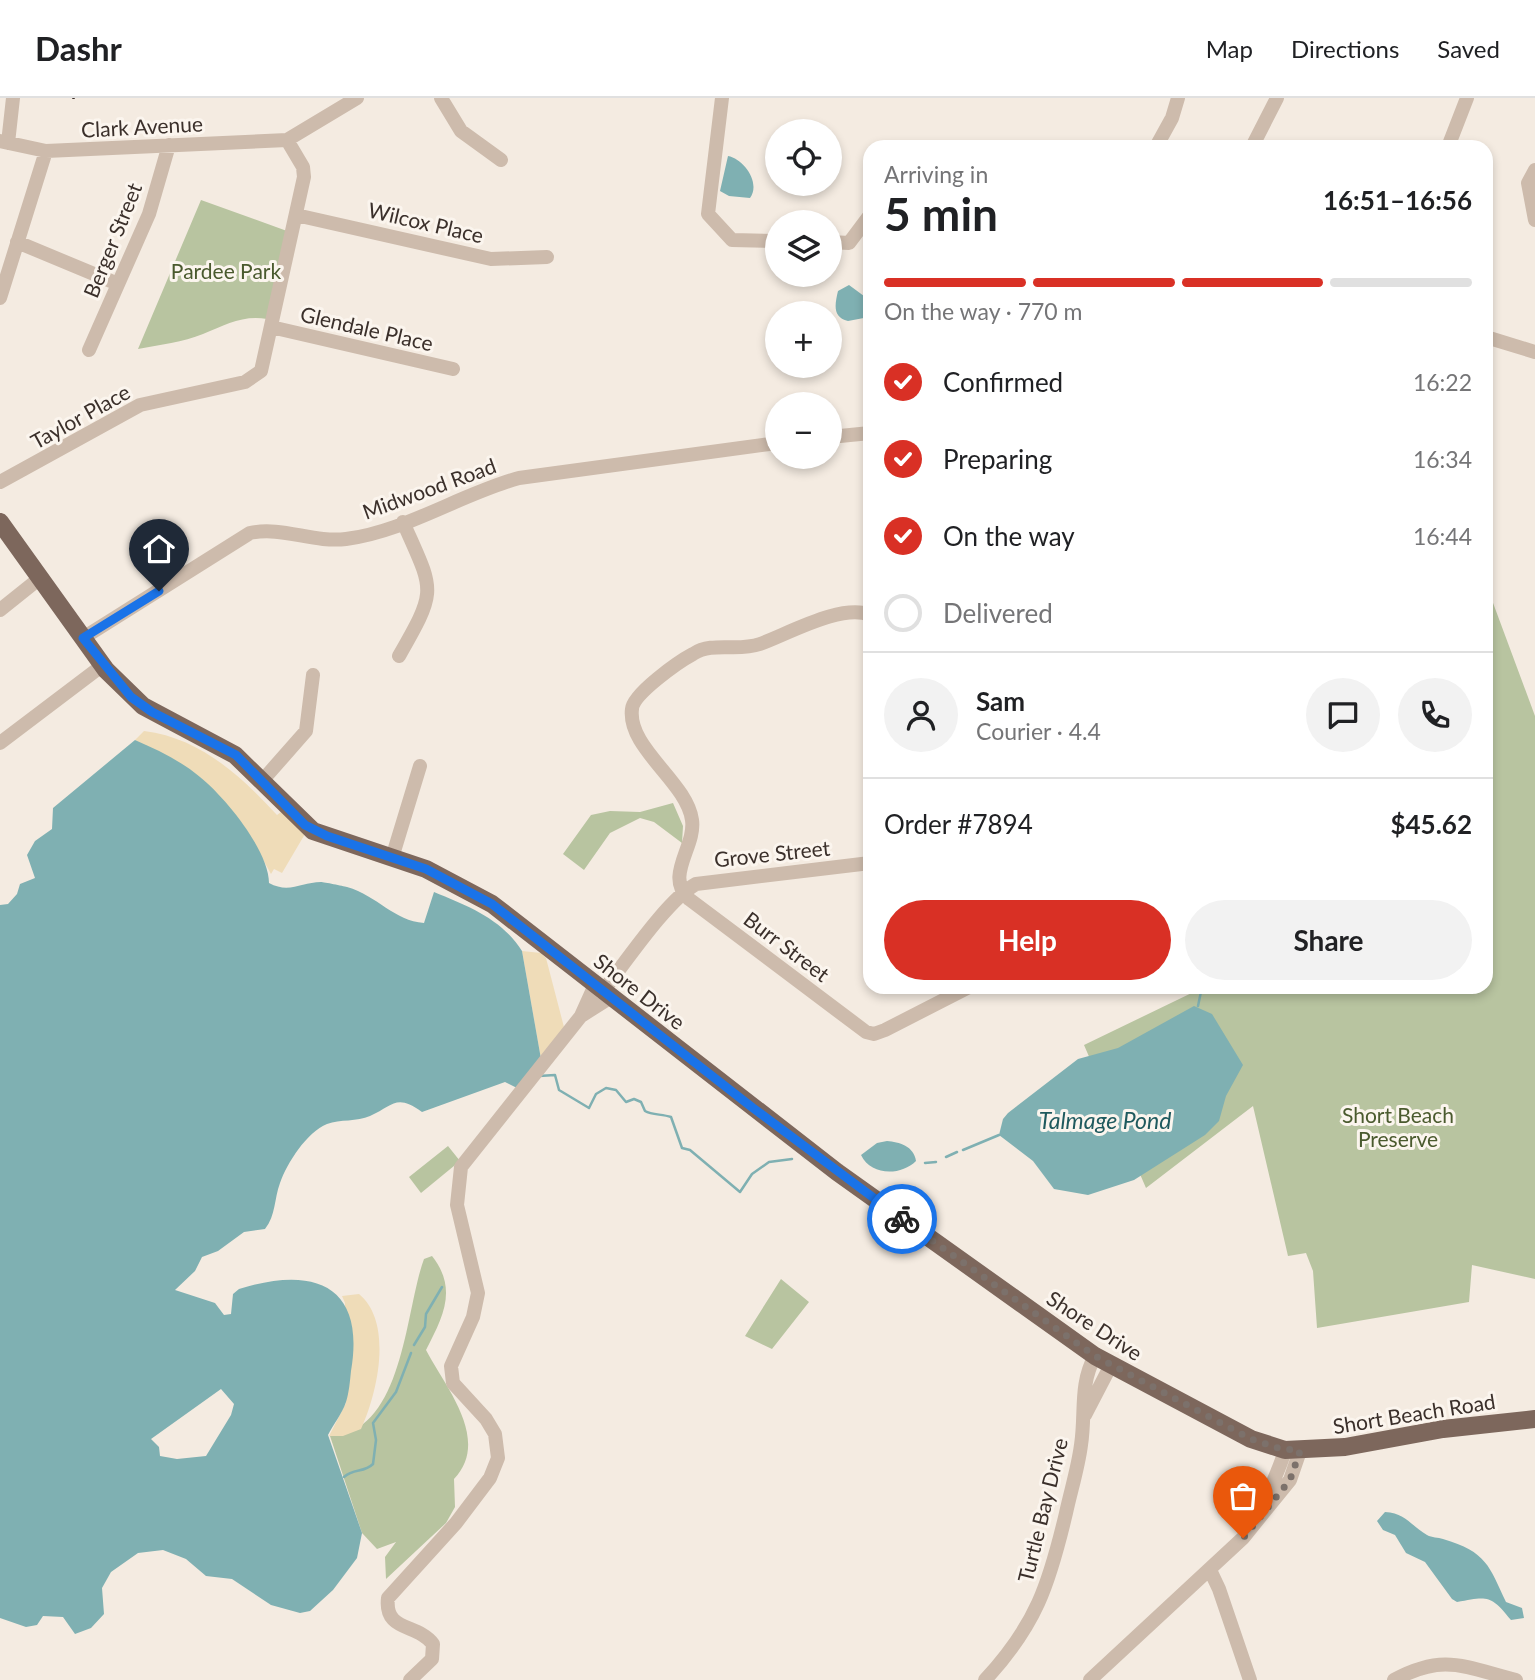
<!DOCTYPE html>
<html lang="en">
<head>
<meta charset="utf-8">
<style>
  body { margin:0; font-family:Lato,sans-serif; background:#f2f2f2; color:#202124; height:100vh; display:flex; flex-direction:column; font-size:26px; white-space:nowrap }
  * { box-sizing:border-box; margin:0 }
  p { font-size:23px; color:#757577 }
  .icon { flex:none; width:38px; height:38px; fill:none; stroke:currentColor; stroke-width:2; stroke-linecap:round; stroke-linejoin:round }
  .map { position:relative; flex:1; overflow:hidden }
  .side { position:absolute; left:863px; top:42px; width:630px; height:854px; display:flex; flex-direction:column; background:#fff; border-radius:21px; box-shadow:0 4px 10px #0003 }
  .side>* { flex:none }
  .fabs { position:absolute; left:765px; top:21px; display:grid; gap:14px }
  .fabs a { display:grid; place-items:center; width:77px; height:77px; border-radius:50%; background:#fff; box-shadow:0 4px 10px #0003; font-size:35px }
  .pin { position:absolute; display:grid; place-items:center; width:60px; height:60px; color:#fff; margin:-72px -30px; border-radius:50% 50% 50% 0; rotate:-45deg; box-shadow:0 0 7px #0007 }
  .pin .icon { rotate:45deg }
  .courier { position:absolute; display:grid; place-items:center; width:70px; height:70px; margin:-35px; border:5px solid #1a73e8; border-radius:50%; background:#fff; color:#222; box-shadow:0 2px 9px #0007 }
  .head em { font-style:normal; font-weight:700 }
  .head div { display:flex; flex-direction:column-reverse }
  .head { display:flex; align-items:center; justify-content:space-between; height:119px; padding:0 21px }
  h1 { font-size:46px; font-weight:700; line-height:52px }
  .bar { display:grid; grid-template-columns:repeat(4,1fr); gap:10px 7px; align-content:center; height:84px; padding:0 21px }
  .bar i { height:9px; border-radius:5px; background:#e0e0e0 }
  .bar .selected { background:#d93025 }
  .bar p { grid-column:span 4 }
  .line { display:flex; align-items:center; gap:18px; padding:0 21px; border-top:2px solid #e0e0e0 }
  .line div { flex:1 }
  .round { display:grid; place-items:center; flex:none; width:74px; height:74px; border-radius:37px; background:#f2f2f2 }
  ol { padding:0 21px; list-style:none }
  li { display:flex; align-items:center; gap:21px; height:77px }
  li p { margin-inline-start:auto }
  li .icon { padding:7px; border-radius:50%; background:#d93025; color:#fff; stroke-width:4 }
  li:last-child { color:#757577 }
  li i { width:38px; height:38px; border:4px solid #e0e0e0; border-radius:50% }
  .cta { display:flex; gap:14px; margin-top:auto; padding:14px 21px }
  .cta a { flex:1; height:80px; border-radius:42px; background:#d93025; color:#fff; font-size:28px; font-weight:700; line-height:80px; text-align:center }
  .cta a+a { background:#f2f2f2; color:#202124 }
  header { display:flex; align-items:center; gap:42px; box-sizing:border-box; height:98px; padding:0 35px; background:#fff; border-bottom:2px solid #e0e0e0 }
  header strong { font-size:33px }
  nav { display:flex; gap:38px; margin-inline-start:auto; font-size:24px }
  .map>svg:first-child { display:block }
  .green { fill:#b8c4a0 }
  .sand { fill:#efdcb8 }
  .water { fill:#7fb0b2; fill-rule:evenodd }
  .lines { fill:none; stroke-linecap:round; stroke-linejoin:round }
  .stream { stroke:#7fb0b2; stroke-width:2.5 }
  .minor { stroke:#cdbbac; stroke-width:14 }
  .major { stroke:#7d675c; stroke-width:18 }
  .tram { stroke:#3b302b; stroke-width:2 }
  .done { stroke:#7c716b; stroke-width:7; stroke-dasharray:0 12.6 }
  .route { stroke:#1a73e8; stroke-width:9 }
  .labels { text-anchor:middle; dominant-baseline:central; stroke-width:6; stroke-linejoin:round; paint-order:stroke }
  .street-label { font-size:21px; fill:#3b302b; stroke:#fbf5ee }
  .park-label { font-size:21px; fill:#4a5a2e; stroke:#fbf5ee }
  .water-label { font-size:23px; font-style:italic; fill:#1f5a5e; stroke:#fbf5ee }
</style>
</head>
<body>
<header>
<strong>Dashr</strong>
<nav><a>Map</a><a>Directions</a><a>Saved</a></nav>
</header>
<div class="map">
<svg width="1535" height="1582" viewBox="0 0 1535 1582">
  <rect width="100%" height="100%" fill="#f4ebe1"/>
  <!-- green -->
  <path class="green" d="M201,102L287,133L267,221C242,217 226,227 203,236C183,244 160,247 138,251Z
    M1486,486L1535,618V1181L1472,1167L1469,1204L1317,1230L1313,1173L1306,1155L1288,1158L1253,1008L1146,1090L1084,947L1204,889H1486Z
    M673,705L683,728L682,745L654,724L640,720L610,735L584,772L563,756L591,717L610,713L640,714Z
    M448,1048L460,1063L421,1095L409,1079Z
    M432,1158C458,1191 443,1219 426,1252C446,1290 491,1342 454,1381L455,1409L446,1425L386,1481L385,1459L396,1444L377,1451L362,1435L330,1338C404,1335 405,1212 424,1161Z
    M781,1181L809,1204L772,1251L745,1238Z"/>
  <!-- sand -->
  <path class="sand" d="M144,633C200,640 240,677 277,717L281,714L305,736L282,775L274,771L271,776L246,731L201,680L135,642Z
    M522,853L541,855L546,860L565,933L541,961Z
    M359,1196C394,1225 377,1296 361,1331L343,1338H329L346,1305L345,1205L342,1198Z"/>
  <!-- water -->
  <path class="water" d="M728,58C744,61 761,85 750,100L729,98L720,93Z
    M849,187L868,201L869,219L848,223C832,219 835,206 838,193Z
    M135,642C158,652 181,663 200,679C226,700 269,753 269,785C289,796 302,784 321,784C324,784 343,788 347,789C378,798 394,823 424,825L434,794C468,808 502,821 522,853L541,961L517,990L505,984L422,1014C396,995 393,1008 370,1018C357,1024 340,1021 327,1026C307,1034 287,1065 280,1085C274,1101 276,1117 265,1131L244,1134L218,1153L202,1159L195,1173L175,1192L215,1205L224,1217L231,1216L233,1196L239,1191C312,1168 366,1185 351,1273C350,1283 349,1295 346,1304C342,1316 333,1327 328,1337L362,1435L357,1460L333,1492L310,1513L300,1515L271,1507L232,1481L206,1478L186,1461L163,1452L138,1455L111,1474L102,1490L104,1516L91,1530L75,1536L63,1519L43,1518L37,1527L26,1529L0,1520V807L8,806L17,796L20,786L35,780L27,757L35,743L52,731L53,710ZM221,1291L234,1306L231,1317L206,1358L177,1361L160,1358L159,1349L151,1341Z
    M1194,908L1212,916L1243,967L1226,998L1219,1023L1205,1037L1134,1082L1088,1097L1054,1091L1033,1063L999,1037L1003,1021L1008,1015L1078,961L1118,950Z
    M887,1043C899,1044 914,1048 916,1063C901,1078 871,1078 861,1057L877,1045Z
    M1385,1414C1406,1415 1411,1428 1427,1437C1432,1440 1438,1439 1443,1441C1487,1454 1489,1468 1506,1504L1522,1510L1524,1520L1511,1522C1491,1497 1488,1498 1457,1504L1452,1501L1425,1464L1406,1455L1395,1437L1383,1432L1377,1423Z"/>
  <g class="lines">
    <!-- stream -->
    <path class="stream" d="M1198,908L1202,889
      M539,978L555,977L559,992L589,1010L596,996L606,990L616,992L626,1004L634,1001L641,1004L645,1013C652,1017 662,1016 671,1019L682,1050L690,1052L740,1094L752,1076L769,1064L792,1061
      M963,1052L999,1037
      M946,1059L957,1054
      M925,1065L936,1064
      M414,1247L425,1229L426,1216L442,1189
      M344,1379C354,1370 364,1375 373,1366L376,1342L373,1325L396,1294L411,1255"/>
    <!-- minor -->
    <path class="minor" d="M441,0L461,33L501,62
      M722,0L708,116L732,142L777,143
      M0,43L46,53L287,42L357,0
      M8,45L13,0
      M1156,49L1172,20L1178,0
      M1252,49L1277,0
      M1448,49L1467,0
      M1535,72L1528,85L1535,122
      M296,117L491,161L547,159
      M17,144L118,186
      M830,144L849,145L870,117
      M0,200L46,53
      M271,229L453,271
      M1486,239L1535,254
      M89,252L149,116L169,47
      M830,339L870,335
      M0,384L140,307L245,284L261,273L304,79L303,69L287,42
      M0,512L40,480
      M870,517C842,505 788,536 760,546C737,554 713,543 693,556C678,564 633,596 632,611C627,650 687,684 692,722C696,749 664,778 689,801L866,934L874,936L885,932L969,889
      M83,540L250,435C282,428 313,445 346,441C404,434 461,396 519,380L777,345
      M399,558C438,490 434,494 403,424
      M0,645L103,567
      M262,683L306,633L313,577
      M392,760L420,668
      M603,893C625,865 667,802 696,786L870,765
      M581,918L611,899
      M1085,1317L1111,1267
      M1260,1418C1266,1395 1279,1375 1285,1352
      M1210,1472L1219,1491L1250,1582
      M410,1582L432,1561L433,1546C417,1525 384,1534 388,1500L456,1425L490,1380L498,1360L495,1336L486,1321L453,1285L451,1268L473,1219L478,1195L457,1107L461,1069L581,918L595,887
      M985,1582C1036,1527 1049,1487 1066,1415C1071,1392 1078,1370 1081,1347C1086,1315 1079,1287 1095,1258
      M1090,1582L1243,1440L1290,1382L1300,1353
      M1394,1582C1444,1555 1464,1569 1516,1582"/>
    <!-- major -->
    <path class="major" d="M0,424L106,572L143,608L235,657L313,733L426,771L492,806L837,1074L1095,1258L1251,1341L1285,1352L1345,1349L1443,1331L1535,1321"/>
    <!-- tram -->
    <path class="tram" d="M73,0H74"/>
  </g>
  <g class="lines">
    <!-- done -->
    <path class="done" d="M902,1121L1095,1258L1251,1341L1278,1350L1300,1353L1290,1382L1243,1440"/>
    <!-- route -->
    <path class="route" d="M159,493L83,540L131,599L152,614L236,657L305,727L327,738L426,771L492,806L753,1010L902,1121"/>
  </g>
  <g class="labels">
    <!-- street labels -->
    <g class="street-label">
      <text transform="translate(142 28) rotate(-3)">Clark Avenue</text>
      <text transform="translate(426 124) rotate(13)">Wilcox Place</text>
      <text transform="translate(112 142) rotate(-68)">Berger Street</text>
      <text transform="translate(367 230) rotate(13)">Glendale Place</text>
      <text transform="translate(80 318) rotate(-29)">Taylor Place</text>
      <text transform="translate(429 390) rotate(-20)">Midwood Road</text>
      <text transform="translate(772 755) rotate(-6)">Grove Street</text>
      <text transform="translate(787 848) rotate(37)">Burr Street</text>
      <text transform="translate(640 893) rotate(38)">Shore Drive</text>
      <text transform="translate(1095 1227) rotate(33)">Shore Drive</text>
      <text transform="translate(1414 1315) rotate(-9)">Short Beach Road</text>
      <text transform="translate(1042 1412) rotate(-76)">Turtle Bay Drive</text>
    </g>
    <!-- park labels -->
    <g class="park-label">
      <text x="226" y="172">Pardee Park</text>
      <text x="1398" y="1016">Short Beach<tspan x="1398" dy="24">Preserve</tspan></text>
    </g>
    <!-- water labels -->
    <g class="water-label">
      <text x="1105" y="1022">Talmage Pond</text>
    </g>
  </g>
</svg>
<div class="fabs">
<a><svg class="icon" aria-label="locate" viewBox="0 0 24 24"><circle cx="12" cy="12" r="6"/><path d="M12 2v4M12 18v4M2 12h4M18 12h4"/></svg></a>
<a><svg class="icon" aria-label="layers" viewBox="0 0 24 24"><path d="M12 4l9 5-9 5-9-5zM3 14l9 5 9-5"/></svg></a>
<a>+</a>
<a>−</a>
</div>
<div class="pin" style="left:1243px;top:1440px;background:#ea580c"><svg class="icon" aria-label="bag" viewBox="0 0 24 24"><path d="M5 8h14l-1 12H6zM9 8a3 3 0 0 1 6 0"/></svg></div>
<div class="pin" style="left:159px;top:493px;background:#1f2937"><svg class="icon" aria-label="home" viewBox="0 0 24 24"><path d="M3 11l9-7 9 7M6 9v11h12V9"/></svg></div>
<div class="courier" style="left:902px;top:1121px"><svg class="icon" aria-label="bike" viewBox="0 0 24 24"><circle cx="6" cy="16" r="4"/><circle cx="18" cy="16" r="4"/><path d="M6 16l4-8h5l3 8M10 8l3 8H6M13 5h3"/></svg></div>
<section class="side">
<div class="head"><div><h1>5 min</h1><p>Arriving in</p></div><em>16:51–16:56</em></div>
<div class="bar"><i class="selected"></i><i class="selected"></i><i class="selected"></i><i></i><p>On the way · 770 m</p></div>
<ol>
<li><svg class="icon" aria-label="check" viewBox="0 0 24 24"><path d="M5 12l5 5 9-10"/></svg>Confirmed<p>16:22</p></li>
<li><svg class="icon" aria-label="check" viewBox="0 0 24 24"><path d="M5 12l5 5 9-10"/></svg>Preparing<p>16:34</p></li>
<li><svg class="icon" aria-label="check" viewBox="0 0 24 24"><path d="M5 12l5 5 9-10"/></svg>On the way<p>16:44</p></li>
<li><i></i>Delivered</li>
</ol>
<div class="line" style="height:126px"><a class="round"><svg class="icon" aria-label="person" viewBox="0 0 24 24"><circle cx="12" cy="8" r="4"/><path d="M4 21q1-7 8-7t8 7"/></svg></a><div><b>Sam</b><p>Courier · 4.4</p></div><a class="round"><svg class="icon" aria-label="chat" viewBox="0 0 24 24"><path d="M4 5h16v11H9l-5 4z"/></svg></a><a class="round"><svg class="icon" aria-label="phone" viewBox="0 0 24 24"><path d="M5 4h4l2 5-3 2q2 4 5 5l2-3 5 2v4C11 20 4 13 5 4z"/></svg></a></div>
<div class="line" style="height:91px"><div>Order #7894</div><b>$45.62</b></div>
<div class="cta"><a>Help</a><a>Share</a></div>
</section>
</div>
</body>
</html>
